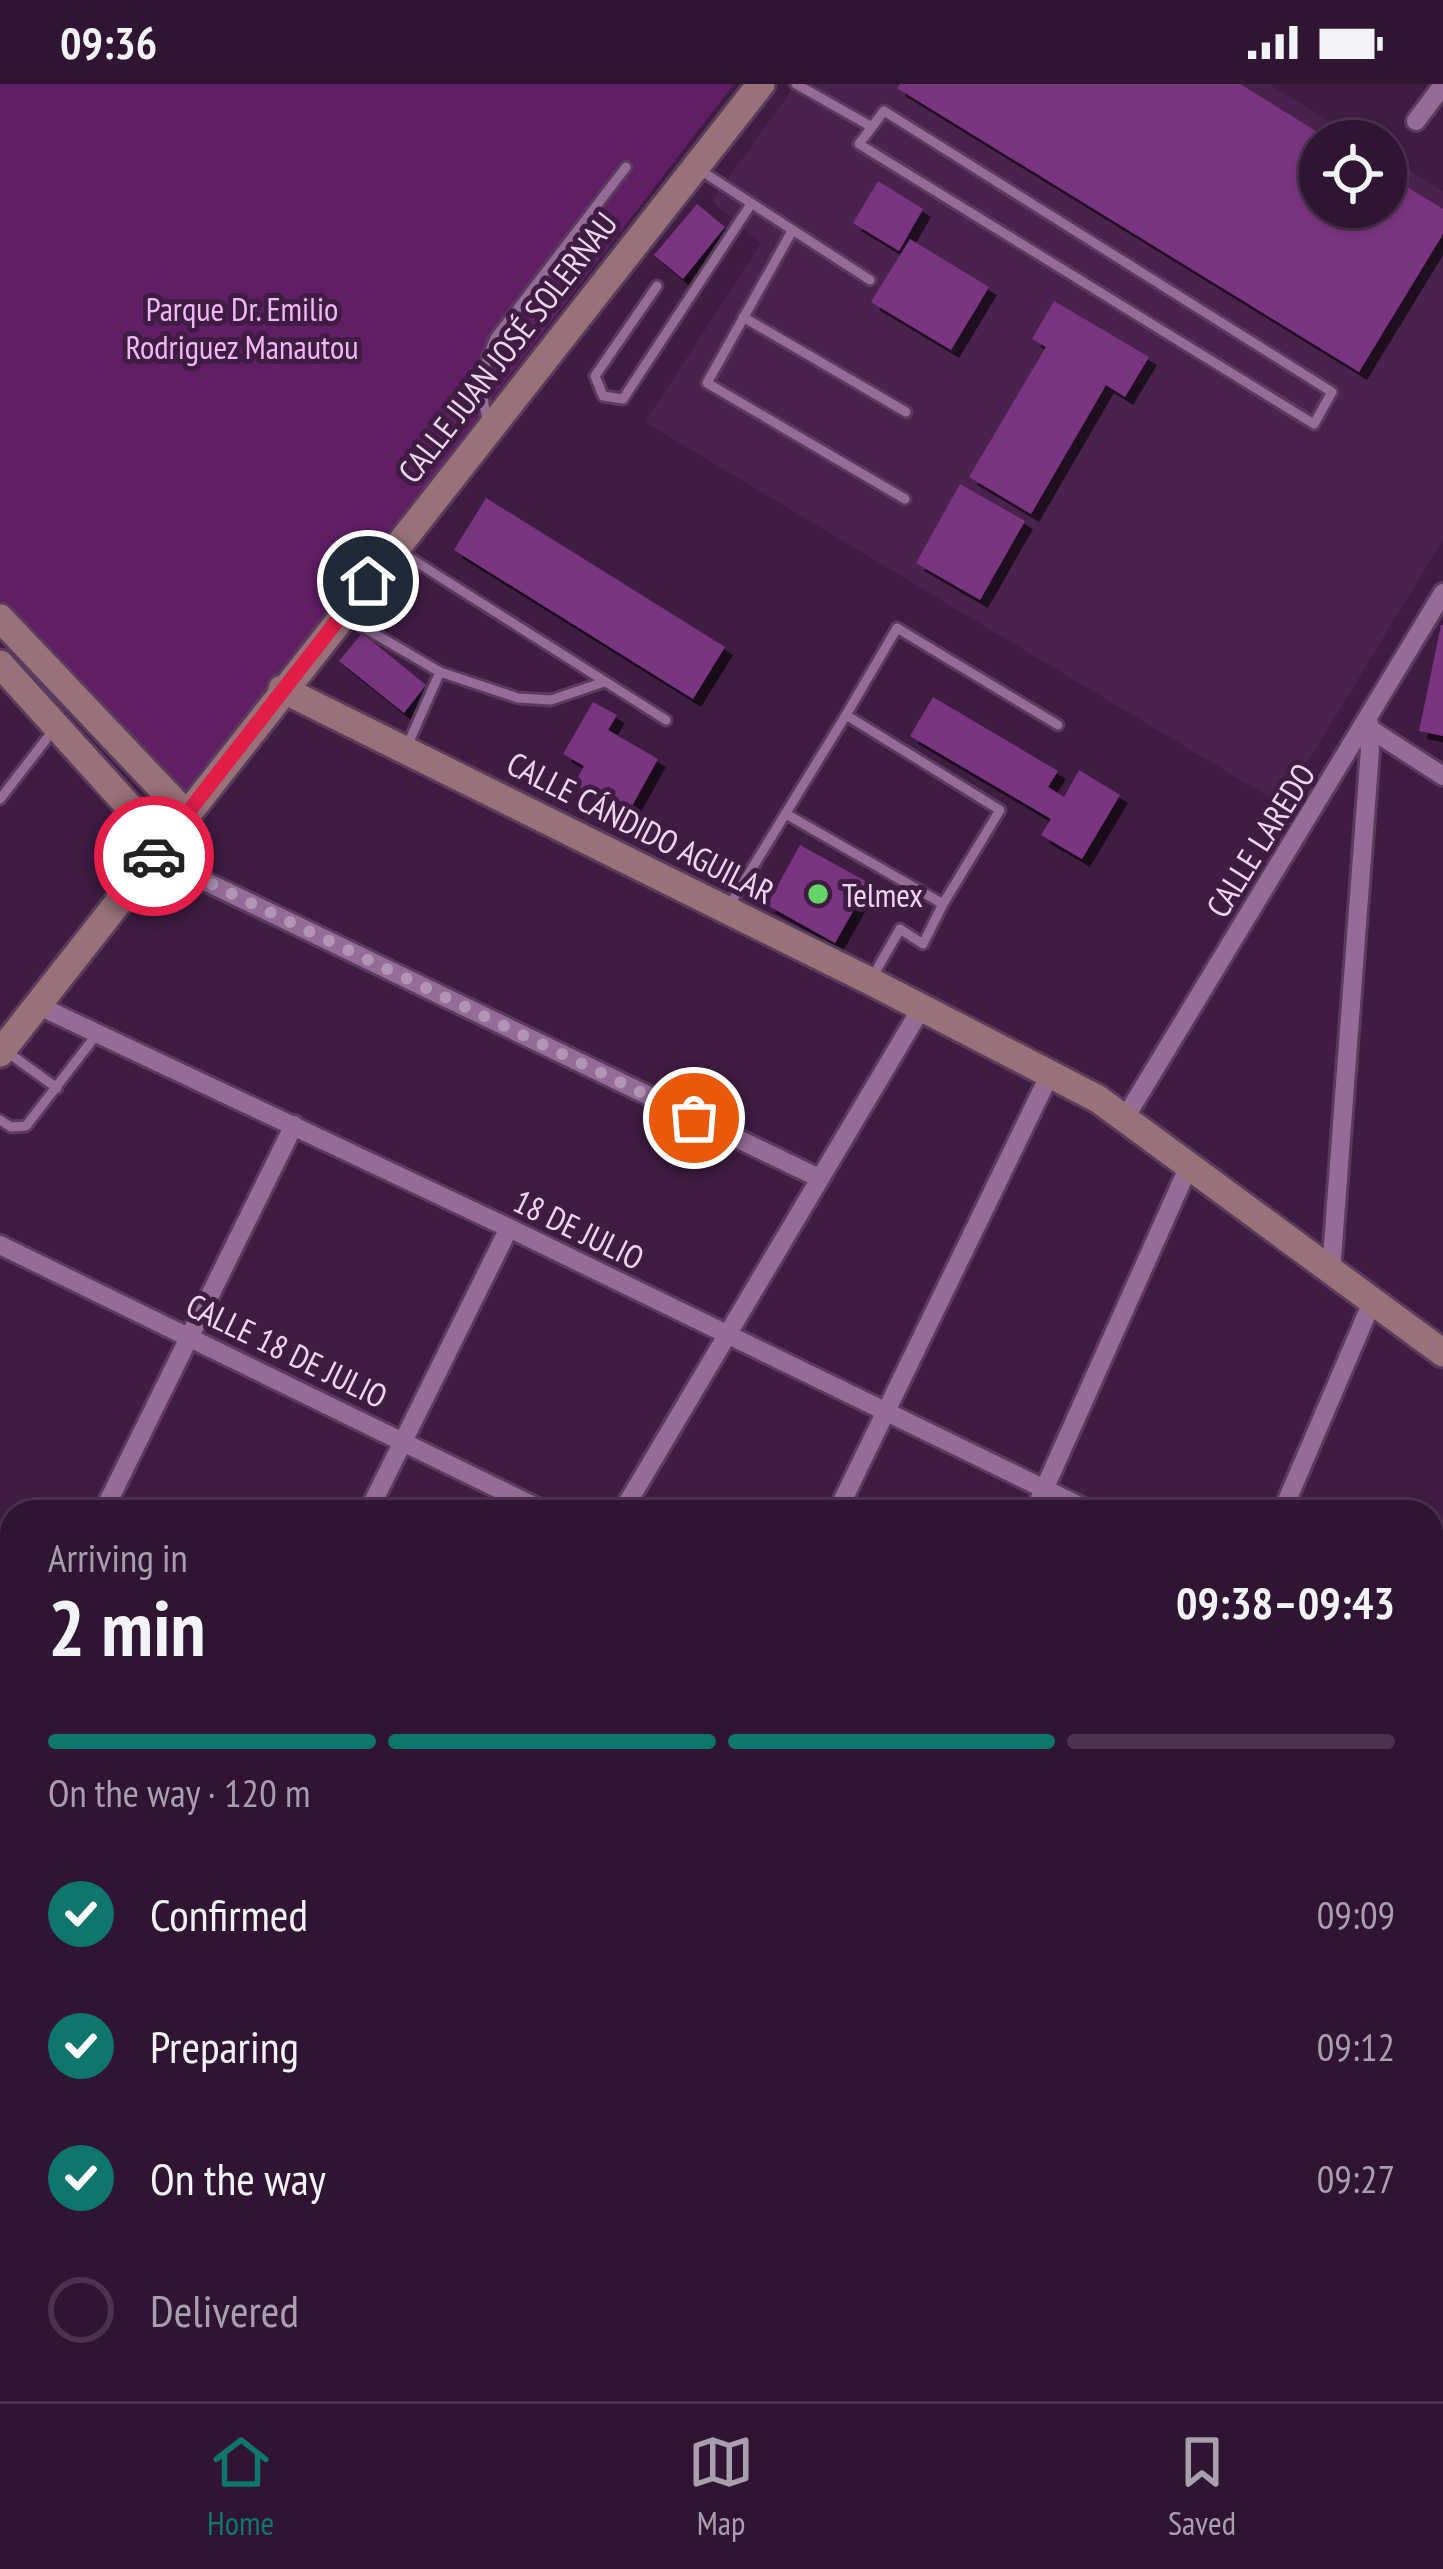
<!DOCTYPE html>
<html lang="en">
<head>
<meta charset="utf-8">
<style>
  body { margin:0; font-family:"PT Sans Narrow",sans-serif; background:#371e3a; color:#f1f3f6; height:100vh; display:flex; flex-direction:column; font-size:45px; white-space:nowrap }
  * { box-sizing:border-box; margin:0 }
  p { font-size:39px; color:#a79fac }
  .icon { flex:none; width:66px; height:66px; fill:none; stroke:currentColor; stroke-width:2; stroke-linecap:round; stroke-linejoin:round }
  .map { position:relative; flex:1; overflow:hidden }
  .panel { position:absolute; left:0px; top:1416px; width:1443px; height:903px; display:flex; flex-direction:column; background:#2f1532; border-radius:36px 36px 0 0; box-shadow:0 3px 9px #0004,0 0 0 3px #4a344d }
  .panel>* { flex:none }
  .fabs { position:absolute; left:1299px; top:36px; display:grid; gap:24px }
  .fabs a { display:grid; place-items:center; width:108px; height:108px; border-radius:50%; background:#2f1532; box-shadow:0 3px 9px #0004,0 0 0 3px #4a344d; font-size:60px }
  .pin { position:absolute; display:grid; place-items:center; width:102px; height:102px; color:#fff; margin:-51px; border:6px solid #fff; border-radius:50%; box-shadow:0 3px 12px #0007 }
  .courier { position:absolute; display:grid; place-items:center; width:120px; height:120px; margin:-60px; border:9px solid #e11d48; border-radius:50%; background:#fff; color:#222; box-shadow:0 3px 15px #0007 }
  .overview em { font-style:normal; font-weight:700 }
  .overview div { display:flex; flex-direction:column-reverse }
  .overview { display:flex; align-items:center; justify-content:space-between; height:204px; padding:0 48px }
  h1 { font-size:78px; font-weight:700; line-height:90px }
  .bar { display:grid; grid-template-columns:repeat(4,1fr); gap:18px 12px; align-content:center; height:144px; padding:0 48px }
  .bar i { height:15px; border-radius:9px; background:#4a344d }
  .bar .active { background:#0f766e }
  .bar p { grid-column:span 4 }
  ol { padding:0 48px; list-style:none }
  li { display:flex; align-items:center; gap:36px; height:132px }
  li p { margin-inline-start:auto }
  li .icon { padding:12px; border-radius:50%; background:#0f766e; color:#fff; stroke-width:4 }
  li:last-child { color:#a79fac }
  li i { width:66px; height:66px; border:6px solid #4a344d; border-radius:50% }
  .status { display:flex; justify-content:space-between; align-items:center; height:84px; padding:0 60px; background:#2f1532; direction:ltr }
  .status svg { height:33px; fill:currentColor }
  .dock { display:flex; justify-content:space-around; align-items:center; height:168px; border-top:3px solid #4a344d; background:#2f1532; font-size:33px; color:#a79fac }
  .dock a { display:grid; justify-items:center; gap:6px }
  .dock .active { color:#0f766e }
  .map>svg:first-child { display:block }
  .built { fill:#4a224e }
  .green { fill:#601e65 }
  .building { fill:#7a3480; filter:url(#shadow) }
  .lines { fill:none; stroke-linecap:round; stroke-linejoin:round }
  .lane-casing { stroke:#593b5b; stroke-width:15 }
  .street-casing { stroke:#593b5b; stroke-width:24 }
  .secondary-casing { stroke:#593b5b; stroke-width:33 }
  .lane { stroke:#946c97; stroke-width:9 }
  .street { stroke:#946c97; stroke-width:18 }
  .secondary { stroke:#987278; stroke-width:27 }
  .done { stroke:#b096b2; stroke-width:12; stroke-dasharray:0 21.6 }
  .route { stroke:#e11d48; stroke-width:15 }
  .poi-dot { fill:#63d468; stroke:#3f1c42; stroke-width:4.5 }
  .labels { text-anchor:middle; dominant-baseline:central; stroke-width:10; stroke-linejoin:round; paint-order:stroke }
  .park-label { font-size:33px; fill:#f0b8f4; stroke:#3f1c42 }
  .street-label { font-size:33px; fill:#edd7ee; stroke:#3f1c42 }
  .poi-label { font-size:33px; fill:#edd7ee; stroke:#3f1c42; text-anchor:start }
</style>
</head>
<body>
<div class="status"><b>09:36</b><svg viewBox="0 0 49 12"><path d="M0 12V9h3v3zM5 12V6h3v6zM10 12V3h3v9zM15 12V0h3v12zM26 1h20v11H26zM47 4h2v5h-2z"/></svg></div>
<div class="map">
<svg width="1443" height="2317" viewBox="0 0 1443 2317">
  <defs>
    <filter id="shadow"><feDropShadow dx="8" dy="8" stdDeviation="0" flood-color="#0009"/></filter>
  </defs>
  <rect width="100%" height="100%" fill="#3f1c42"/>
  <!-- built -->
  <path class="built" d="M796,0H1269L1362,57H1320V123H1386V72L1443,107V455L1282,721L645,338L761,160L712,117Z"/>
  <!-- green -->
  <path class="green" d="M0,0H734L186,712L0,518Z"/>
  <!-- building -->
  <path class="building" d="M900,0H1240L1332,57H1320V123H1386V90L1443,125V150L1359,288L897,4Z
    M878,97L923,125L899,167L853,139Z
    M697,120L725,143L683,195L654,171Z
    M910,155L989,203L951,266L871,218Z
    M1054,217L1149,273L1125,313L1106,301L1031,430L969,393L1046,263L1032,255Z
    M960,400L1025,437L980,516L916,479Z
    M486,414L725,563L693,615L454,466Z
    M1441,541H1443V652L1419,647Z
    M362,549L426,601L404,629L339,577Z
    M933,613L1058,687L1048,703L1064,713L1079,686L1120,711L1082,775L1041,751L1051,735L910,652Z
    M593,618L617,631L608,646L658,675L627,731L574,700L584,682L563,670Z
    M800,761L869,799L835,859L767,821Z
    M0,1796L12,1803V1837L6,1849L0,1846Z"/>
  <g class="lines">
    <!-- lane casing -->
    <g class="lane-casing">
      <path id="lane" d="M796,0L872,43
        M884,27L1332,308L1314,340L859,60Z
        M700,86L870,196
        M792,147L707,299L905,415
        M657,202L595,292L603,312L623,315L751,120
        M743,233L906,328
        M488,338C479,305 481,285 495,254L626,83
        M399,467L666,636
        M346,533L440,588L408,660
        M440,588L518,614L551,616L604,598
        M846,631L897,544L1058,641
        M0,715L55,644
        M729,822L846,631L1000,726L943,820L786,730
        M873,892L900,845L923,860L943,820
        M7,968L57,1004
        M0,1036L11,1043L26,1042L97,950
        M229,2317L234,2307"/>
    </g>
    <!-- street casing -->
    <g class="street-casing">
      <path id="street" d="M1416,37L1443,1
        M1369,639L1367,643L1443,692
        M153,772L819,1094
        M37,921L509,1144L1092,1428
        M1125,1034L1443,509
        M0,1161L546,1428
        M1331,1188L1370,666L1367,643
        M103,1428L294,1041
        M368,1428L509,1144
        M622,1428L922,923
        M837,1428L1050,990
        M1034,1428L1188,1084
        M1282,1428L1372,1218
        M0,1454L12,1461
        M1431,1579L1443,1583
        M0,1626L12,1603
        M1431,1662L1443,1637
        M0,1752L12,1758
        M1431,1860L1443,1865
        M0,2049L12,2055
        M0,2180L12,2155
        M0,2217L12,2223
        M1156,2307L1177,2317
        M1125,2317L1130,2307"/>
    </g>
    <!-- secondary casing -->
    <g class="secondary-casing">
      <path id="secondary" d="M0,534L186,730
        M0,580L162,759
        M282,605L870,897L1098,1015L1443,1269
        M0,969L761,0"/>
    </g>
    <!-- lane -->
    <use href="#lane" class="lane"/>
    <!-- street -->
    <use href="#street" class="street"/>
    <!-- secondary -->
    <use href="#secondary" class="secondary"/>
  </g>
  <g class="lines">
    <!-- done -->
    <path class="done" d="M154,772L694,1034"/>
    <!-- route -->
    <path class="route" d="M154,772L368,497"/>
  </g>
  <!-- markers -->
  <circle class="poi-dot" cx="818" cy="810" r="12"/>
  <g class="labels">
    <!-- park labels -->
    <g class="park-label">
      <text x="242" y="224">Parque Dr. Emilio<tspan x="242" dy="38">Rodriguez Manautou</tspan></text>
    </g>
    <!-- street labels -->
    <g class="street-label">
      <text transform="translate(507 263) rotate(-52)">CALLE JUAN JOSÉ SOLERNAU</text>
      <text transform="translate(641 743) rotate(27)">CALLE CÁNDIDO AGUILAR</text>
      <text transform="translate(1260 756) rotate(-58)">CALLE LAREDO</text>
      <text transform="translate(579 1145) rotate(26)">18 DE JULIO</text>
      <text transform="translate(287 1266) rotate(26)">CALLE 18 DE JULIO</text>
    </g>
    <!-- poi labels -->
    <g class="poi-label">
      <text x="842" y="810">Telmex</text>
    </g>
  </g>
</svg>
<div class="fabs">
<a><svg class="icon" aria-label="locate" viewBox="0 0 24 24"><circle cx="12" cy="12" r="6"/><path d="M12 2v4M12 18v4M2 12h4M18 12h4"/></svg></a>
</div>
<div class="pin" style="left:694px;top:1034px;background:#ea580c"><svg class="icon" aria-label="bag" viewBox="0 0 24 24"><path d="M5 8h14l-1 12H6zM9 8a3 3 0 0 1 6 0"/></svg></div>
<div class="pin" style="left:368px;top:497px;background:#1f2937"><svg class="icon" aria-label="home" viewBox="0 0 24 24"><path d="M3 11l9-7 9 7M6 9v11h12V9"/></svg></div>
<div class="courier" style="left:154px;top:772px"><svg class="icon" aria-label="car" viewBox="0 0 24 24"><path d="M5 17H2v-5l4-1 3-4h7l3 4 3 1v5h-3M9 17h6M6 11h13"/><circle cx="7" cy="17" r="2"/><circle cx="17" cy="17" r="2"/></svg></div>
<section class="panel">
<div class="overview"><div><h1>2 min</h1><p>Arriving in</p></div><em>09:38–09:43</em></div>
<div class="bar"><i class="active"></i><i class="active"></i><i class="active"></i><i></i><p>On the way · 120 m</p></div>
<ol>
<li><svg class="icon" aria-label="check" viewBox="0 0 24 24"><path d="M5 12l5 5 9-10"/></svg>Confirmed<p>09:09</p></li>
<li><svg class="icon" aria-label="check" viewBox="0 0 24 24"><path d="M5 12l5 5 9-10"/></svg>Preparing<p>09:12</p></li>
<li><svg class="icon" aria-label="check" viewBox="0 0 24 24"><path d="M5 12l5 5 9-10"/></svg>On the way<p>09:27</p></li>
<li><i></i>Delivered</li>
</ol>
</section>
</div>
<nav class="dock">
<a class="active"><svg class="icon" aria-label="home" viewBox="0 0 24 24"><path d="M3 11l9-7 9 7M6 9v11h12V9"/></svg>Home</a>
<a><svg class="icon" aria-label="map" viewBox="0 0 24 24"><path d="M3 6l6-2 6 2 6-2v14l-6 2-6-2-6 2zM9 4v14M15 6v14"/></svg>Map</a>
<a><svg class="icon" aria-label="saved" viewBox="0 0 24 24"><path d="M7 4h10v16l-5-4-5 4z"/></svg>Saved</a>
</nav>
</body>
</html>
